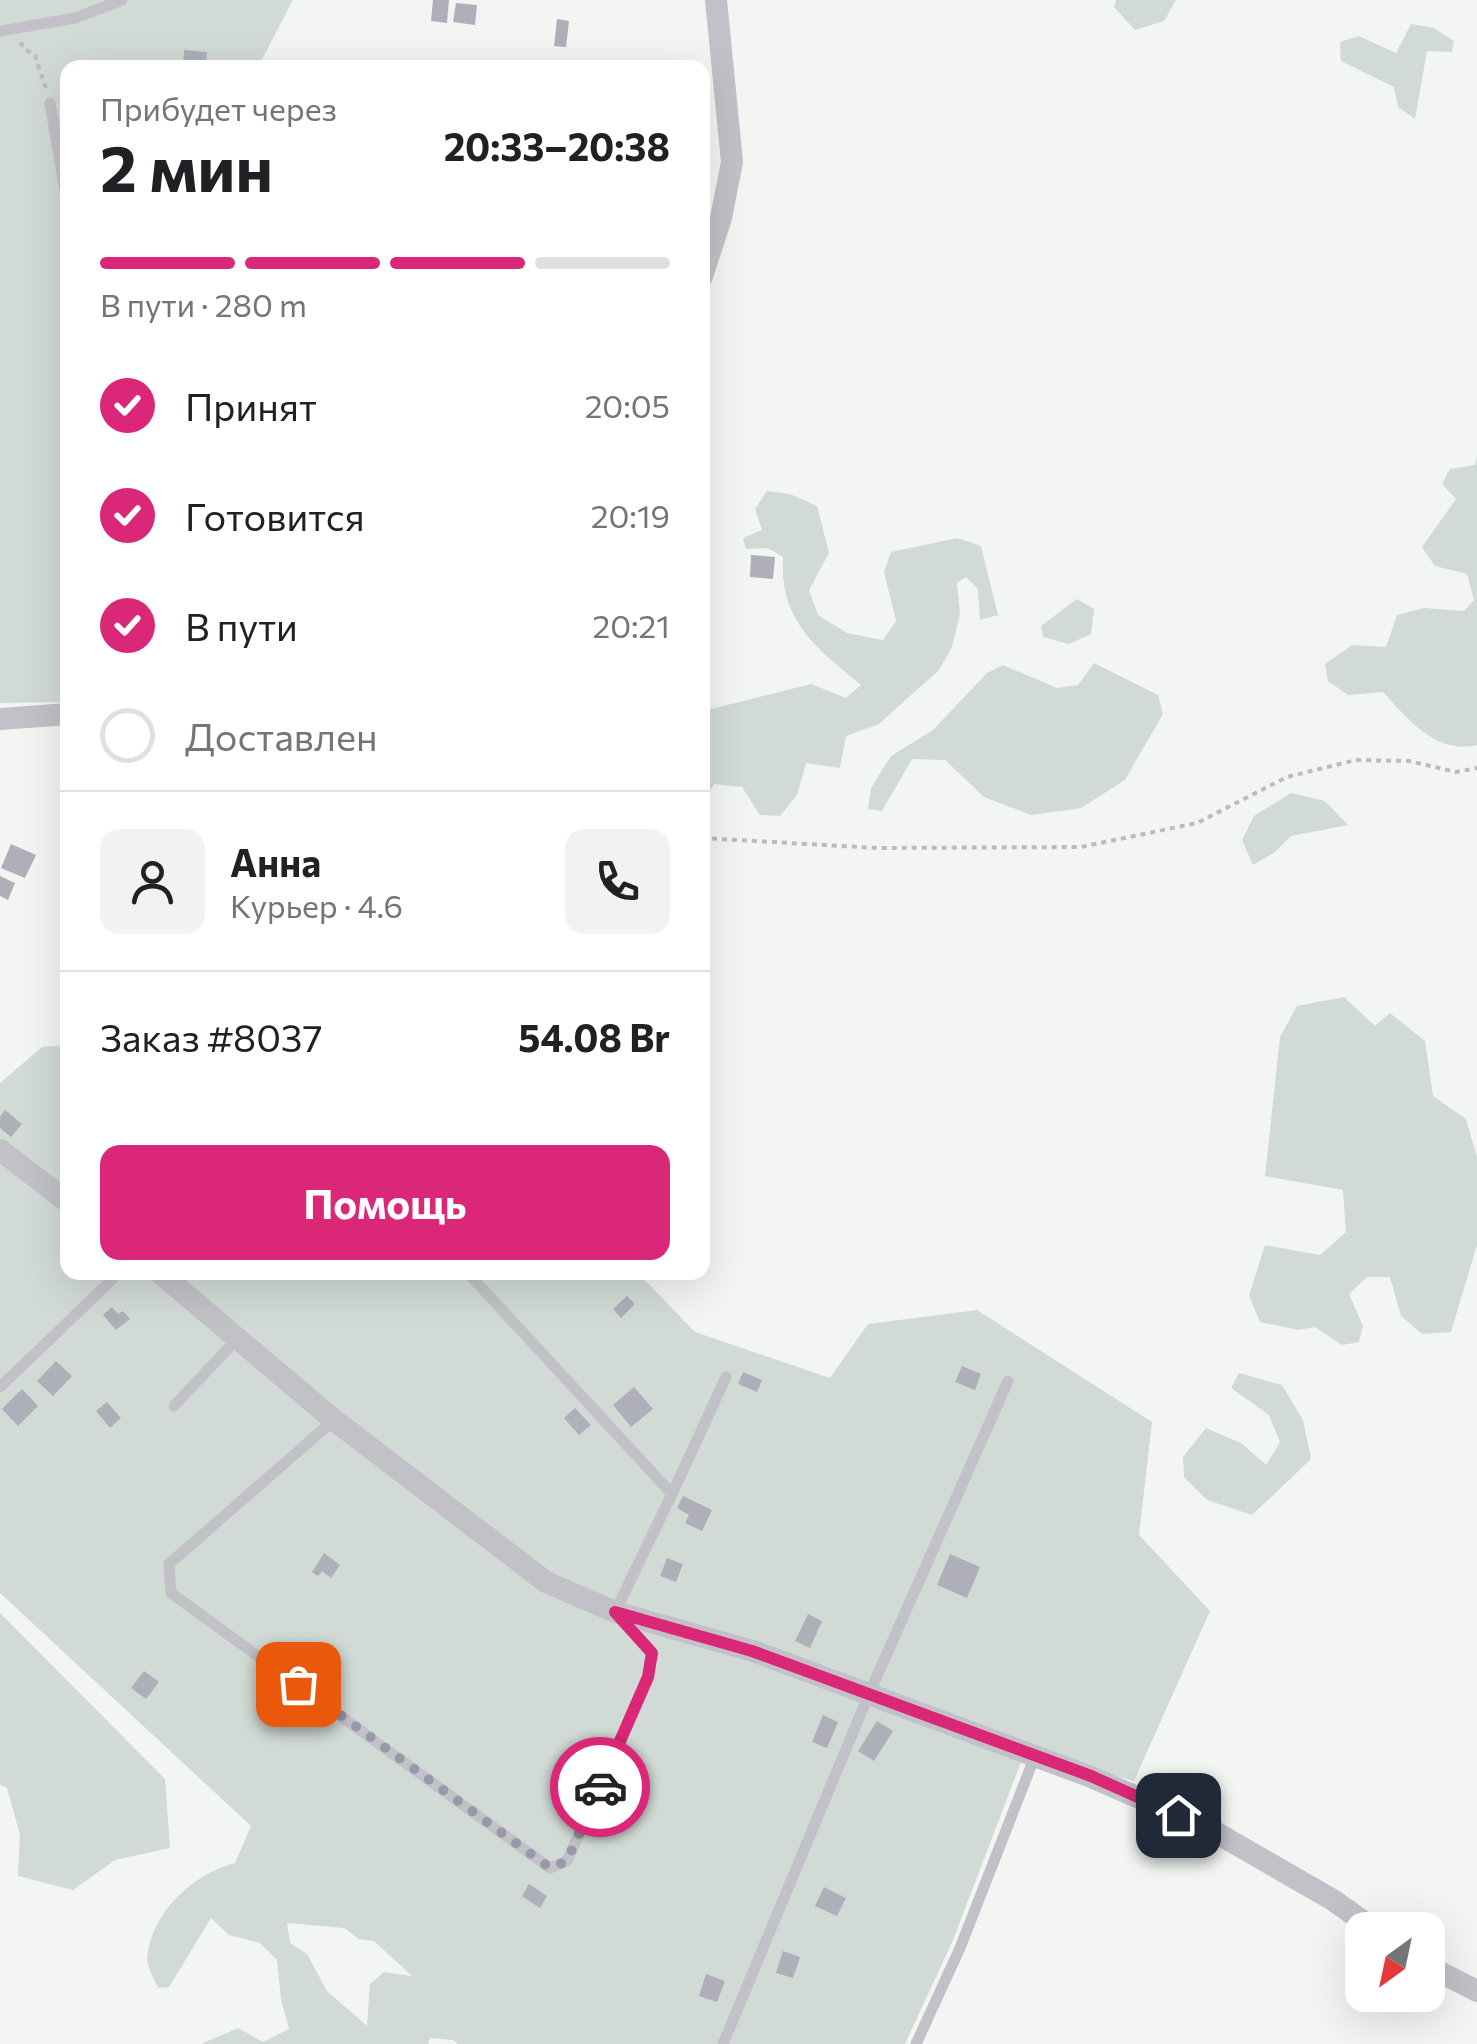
<!DOCTYPE html>
<html lang="ru">
<head>
<meta charset="utf-8">
<style>
  body { margin:0; font-family:Commissioner,sans-serif; background:#f2f2f2; color:#202124; height:100vh; display:flex; flex-direction:column; font-size:38px; white-space:nowrap }
  * { box-sizing:border-box; margin:0 }
  p { font-size:32px; color:#757577 }
  .icon { flex:none; width:55px; height:55px; fill:none; stroke:currentColor; stroke-width:2; stroke-linecap:round; stroke-linejoin:round }
  .map { position:relative; flex:1; overflow:hidden }
  .details { position:absolute; left:60px; top:60px; width:650px; height:1220px; display:flex; flex-direction:column; background:#fff; border-radius:20px; box-shadow:0 10px 40px #0002 }
  .details>* { flex:none }
  .needle { width:65px; rotate:213deg }
  .fabs { position:absolute; left:1345px; top:1912px; display:grid; gap:20px }
  .fabs a { display:grid; place-items:center; width:100px; height:100px; border-radius:20px; background:#fff; box-shadow:0 10px 40px #0002; font-size:50px }
  .pin { position:absolute; display:grid; place-items:center; width:85px; height:85px; color:#fff; margin:-42px; border-radius:20px; box-shadow:0 5px 15px #0006 }
  .courier { position:absolute; display:grid; place-items:center; width:100px; height:100px; margin:-50px; border:8px solid #db2777; border-radius:50%; background:#fff; color:#222; box-shadow:0 2px 12px #0007 }
  .head em { font-style:normal; font-weight:700 }
  .head div { display:flex; flex-direction:column-reverse }
  .head { display:flex; align-items:center; justify-content:space-between; height:170px; padding:0 40px }
  h1 { font-size:65px; font-weight:700; line-height:75px }
  .bar { display:grid; grid-template-columns:repeat(4,1fr); gap:15px 10px; align-content:center; height:120px; padding:0 40px }
  .bar i { height:12px; border-radius:8px; background:#e0e0e0 }
  .bar .on { background:#db2777 }
  .bar p { grid-column:span 4 }
  .line { display:flex; align-items:center; gap:25px; padding:0 40px; border-top:2px solid #e0e0e0 }
  .line div { flex:1 }
  .round { display:grid; place-items:center; flex:none; width:105px; height:105px; border-radius:20px; background:#f2f2f2 }
  ol { padding:0 40px; list-style:none }
  li { display:flex; align-items:center; gap:30px; height:110px }
  li p { margin-inline-start:auto }
  li .icon { padding:10px; border-radius:50%; background:#db2777; color:#fff; stroke-width:4 }
  li:last-child { color:#757577 }
  li i { width:55px; height:55px; border:5px solid #e0e0e0; border-radius:50% }
  .button { display:flex; gap:20px; margin-top:auto; padding:20px 40px }
  .button a { flex:1; height:115px; border-radius:20px; background:#db2777; color:#fff; font-size:40px; font-weight:700; line-height:115px; text-align:center }
  .map>svg:first-child { display:block }
  .green { fill:#d1dad4; fill-rule:evenodd }
  .building { fill:#aeafb9 }
  .lines { fill:none; stroke-linecap:round; stroke-linejoin:round }
  .path { stroke:#bbbbbf; stroke-width:4; stroke-dasharray:5 5; stroke-linecap:butt }
  .lane { stroke:#c2c1c8; stroke-width:11 }
  .street { stroke:#c2c1c8; stroke-width:22 }
  .done { stroke:#9998a9; stroke-width:10; stroke-dasharray:0 18 }
  .route { stroke:#db2777; stroke-width:12 }
</style>
</head>
<body>
<div class="map">
<svg width="1477" height="2044" viewBox="0 0 1477 2044">
  <rect width="100%" height="100%" fill="#f3f5f2"/>
  <!-- green -->
  <path class="green" d="M0,0H293L258,67L68,68L67,702L0,703Z
    M1116,0H1176L1164,21L1135,30L1114,7Z
    M1411,24L1434,28L1454,41L1452,52L1427,51L1415,119L1398,107L1394,87L1341,61L1340,42L1359,36L1396,53Z
    M1477,457V745C1436,755 1408,719 1383,692L1348,695L1328,681L1325,664L1352,645L1386,647L1397,615L1424,608L1464,611L1474,600L1467,574L1435,566L1422,547L1456,499L1442,484L1450,469L1475,465Z
    M767,491L790,494L817,506L829,553L809,590L818,615L847,633L883,640L896,621L884,572L891,552L957,538L981,546L998,615L980,620L978,589L966,577L957,583L960,614L952,647L939,670L879,724L846,736L840,768L806,763L797,795L780,816L760,815L742,787L714,784L703,801V711L811,684L846,698L861,685C816,648 779,621 783,557L768,548L746,549L743,538L762,530L755,509Z
    M1077,599L1094,609L1091,634L1069,644L1043,637L1041,626Z
    M1094,663L1158,695L1163,714L1125,780L1081,808L1031,815L984,797L945,760L912,759L882,811L868,809L871,788L891,756L933,730L987,673L1003,665L1057,688L1078,685Z
    M1291,793L1325,801L1348,825L1291,836L1275,852L1253,865L1242,840L1254,816Z
    M1344,997L1375,1026L1390,1013L1425,1041L1433,1096L1466,1119L1477,1157V1245L1451,1332L1422,1334L1401,1316L1390,1277H1367L1349,1294L1363,1326L1359,1342L1342,1345L1315,1327L1298,1330L1260,1322L1249,1295L1265,1245L1320,1255L1346,1232L1343,1190L1265,1176L1280,1037L1297,1006Z
    M67,1045L68,1272L638,1273L695,1332L830,1378L868,1324L977,1310L1152,1422L1139,1535L1210,1611L1134,1781L1025,1752L953,1940L905,2044H458L453,2040L430,2038L428,2044H201L238,2028L263,2042L289,2029L281,1999L277,1960L260,1943L229,1935L211,1918L169,1987L158,1988C154,1979 147,1967 147,1958C152,1911 192,1875 235,1863L251,1826L0,1593V1083L42,1047ZM287,1923L344,1928L359,1939L374,1941L412,1976L384,1972L370,1984L367,2026L327,1991L307,1954L290,1943Z
    M1239,1373L1282,1385L1303,1420L1311,1459L1252,1515L1207,1500L1184,1477L1183,1457L1206,1428L1241,1443L1266,1465L1280,1442L1269,1415L1231,1388Z
    M0,1613L165,1779L170,1848L115,1860L73,1890L18,1876L20,1835L7,1788L0,1785Z"/>
  <!-- building -->
  <path class="building" d="M433,0H449L447,23L431,21Z
    M456,3L477,5L475,25L453,22Z
    M557,19L569,21L566,47L554,46Z
    M184,50L207,52L206,68H183Z
    M702,107H708L710,168H702Z
    M751,555L775,557L773,579L750,577Z
    M11,844L36,855L25,878L1,868Z
    M0,876L15,883L8,900L0,896Z
    M5,1110L22,1124L11,1137L0,1128V1117Z
    M627,1296L635,1304L621,1318L613,1309Z
    M112,1307L118,1314L123,1311L130,1319L116,1330L103,1315Z
    M56,1361L72,1376L53,1396L37,1381Z
    M962,1366L981,1374L975,1390L955,1382Z
    M743,1372L762,1380L757,1392L738,1384Z
    M634,1387L653,1409L631,1427L613,1405Z
    M22,1389L38,1406L18,1426L2,1409Z
    M107,1402L121,1418L110,1428L96,1411Z
    M575,1408L591,1425L579,1435L564,1418Z
    M683,1496L712,1510L702,1531L685,1523L689,1515L677,1508Z
    M324,1553L340,1565L331,1578L322,1571L318,1576L312,1572Z
    M950,1554L980,1567L967,1598L937,1585Z
    M667,1558L683,1564L676,1582L660,1576Z
    M808,1614L822,1621L810,1648L795,1641Z
    M144,1671L159,1682L146,1699L131,1688Z
    M823,1715L838,1722L827,1748L812,1742Z
    M877,1721L893,1731L874,1761L858,1751Z
    M529,1884L547,1896L540,1908L522,1896Z
    M824,1887L846,1898L837,1916L815,1906Z
    M783,1951L800,1957L793,1978L776,1973Z
    M706,1974L725,1981L717,2002L699,1996Z"/>
  <g class="lines">
    <!-- path -->
    <path class="path" d="M21,42L23,48L35,55L46,89
      M702,838L877,848L1081,847L1197,823L1287,777L1356,760L1409,761L1456,772L1477,768"/>
    <!-- lane -->
    <path class="lane" d="M0,31L75,18L122,0
      M50,103L68,209
      M0,1387L120,1272
      M174,1406L237,1339
      M334,1420L169,1564L171,1593L550,1868L567,1861L648,1677L651,1653L615,1612L672,1494L467,1272
      M672,1494L726,1377
      M723,2044L869,1694L1008,1381
      M916,2044L960,1948L1035,1756"/>
    <!-- street -->
    <path class="street" d="M702,276L721,218L732,162L716,0
      M0,719L68,714
      M0,1150L68,1202
      M159,1272L334,1420L546,1582L615,1612L753,1651L1091,1777L1208,1828L1333,1900L1375,1930
      M1428,1966L1477,1991"/>
  </g>
  <g class="lines">
    <!-- done -->
    <path class="done" d="M298,1684L550,1868L567,1861L600,1787"/>
    <!-- route -->
    <path class="route" d="M600,1787L648,1677L652,1653L615,1612L752,1651L1091,1776L1178,1815"/>
  </g>
</svg>
<div class="fabs">
<a><svg class="needle" viewBox="-14 -14 28 28"><path d="M0-13l5 13h-10z" fill="#e53935"/><path d="M0 13l5-13h-10z" fill="#757577"/></svg></a>
</div>
<div class="pin" style="left:298px;top:1684px;background:#ea580c"><svg class="icon" aria-label="bag" viewBox="0 0 24 24"><path d="M5 8h14l-1 12H6zM9 8a3 3 0 0 1 6 0"/></svg></div>
<div class="pin" style="left:1178px;top:1815px;background:#1f2937"><svg class="icon" aria-label="home" viewBox="0 0 24 24"><path d="M3 11l9-7 9 7M6 9v11h12V9"/></svg></div>
<div class="courier" style="left:600px;top:1787px"><svg class="icon" aria-label="car" viewBox="0 0 24 24"><path d="M5 17H2v-5l4-1 3-4h7l3 4 3 1v5h-3M9 17h6M6 11h13"/><circle cx="7" cy="17" r="2"/><circle cx="17" cy="17" r="2"/></svg></div>
<section class="details">
<div class="head"><div><h1>2 мин</h1><p>Прибудет через</p></div><em>20:33–20:38</em></div>
<div class="bar"><i class="on"></i><i class="on"></i><i class="on"></i><i></i><p>В пути · 280 m</p></div>
<ol>
<li><svg class="icon" aria-label="check" viewBox="0 0 24 24"><path d="M5 12l5 5 9-10"/></svg>Принят<p>20:05</p></li>
<li><svg class="icon" aria-label="check" viewBox="0 0 24 24"><path d="M5 12l5 5 9-10"/></svg>Готовится<p>20:19</p></li>
<li><svg class="icon" aria-label="check" viewBox="0 0 24 24"><path d="M5 12l5 5 9-10"/></svg>В пути<p>20:21</p></li>
<li><i></i>Доставлен</li>
</ol>
<div class="line" style="height:180px"><a class="round"><svg class="icon" aria-label="person" viewBox="0 0 24 24"><circle cx="12" cy="8" r="4"/><path d="M4 21q1-7 8-7t8 7"/></svg></a><div><b>Анна</b><p>Курьер · 4.6</p></div><a class="round"><svg class="icon" aria-label="phone" viewBox="0 0 24 24"><path d="M5 4h4l2 5-3 2q2 4 5 5l2-3 5 2v4C11 20 4 13 5 4z"/></svg></a></div>
<div class="line" style="height:130px"><div>Заказ #8037</div><b>54.08 Br</b></div>
<div class="button"><a>Помощь</a></div>
</section>
</div>
</body>
</html>
